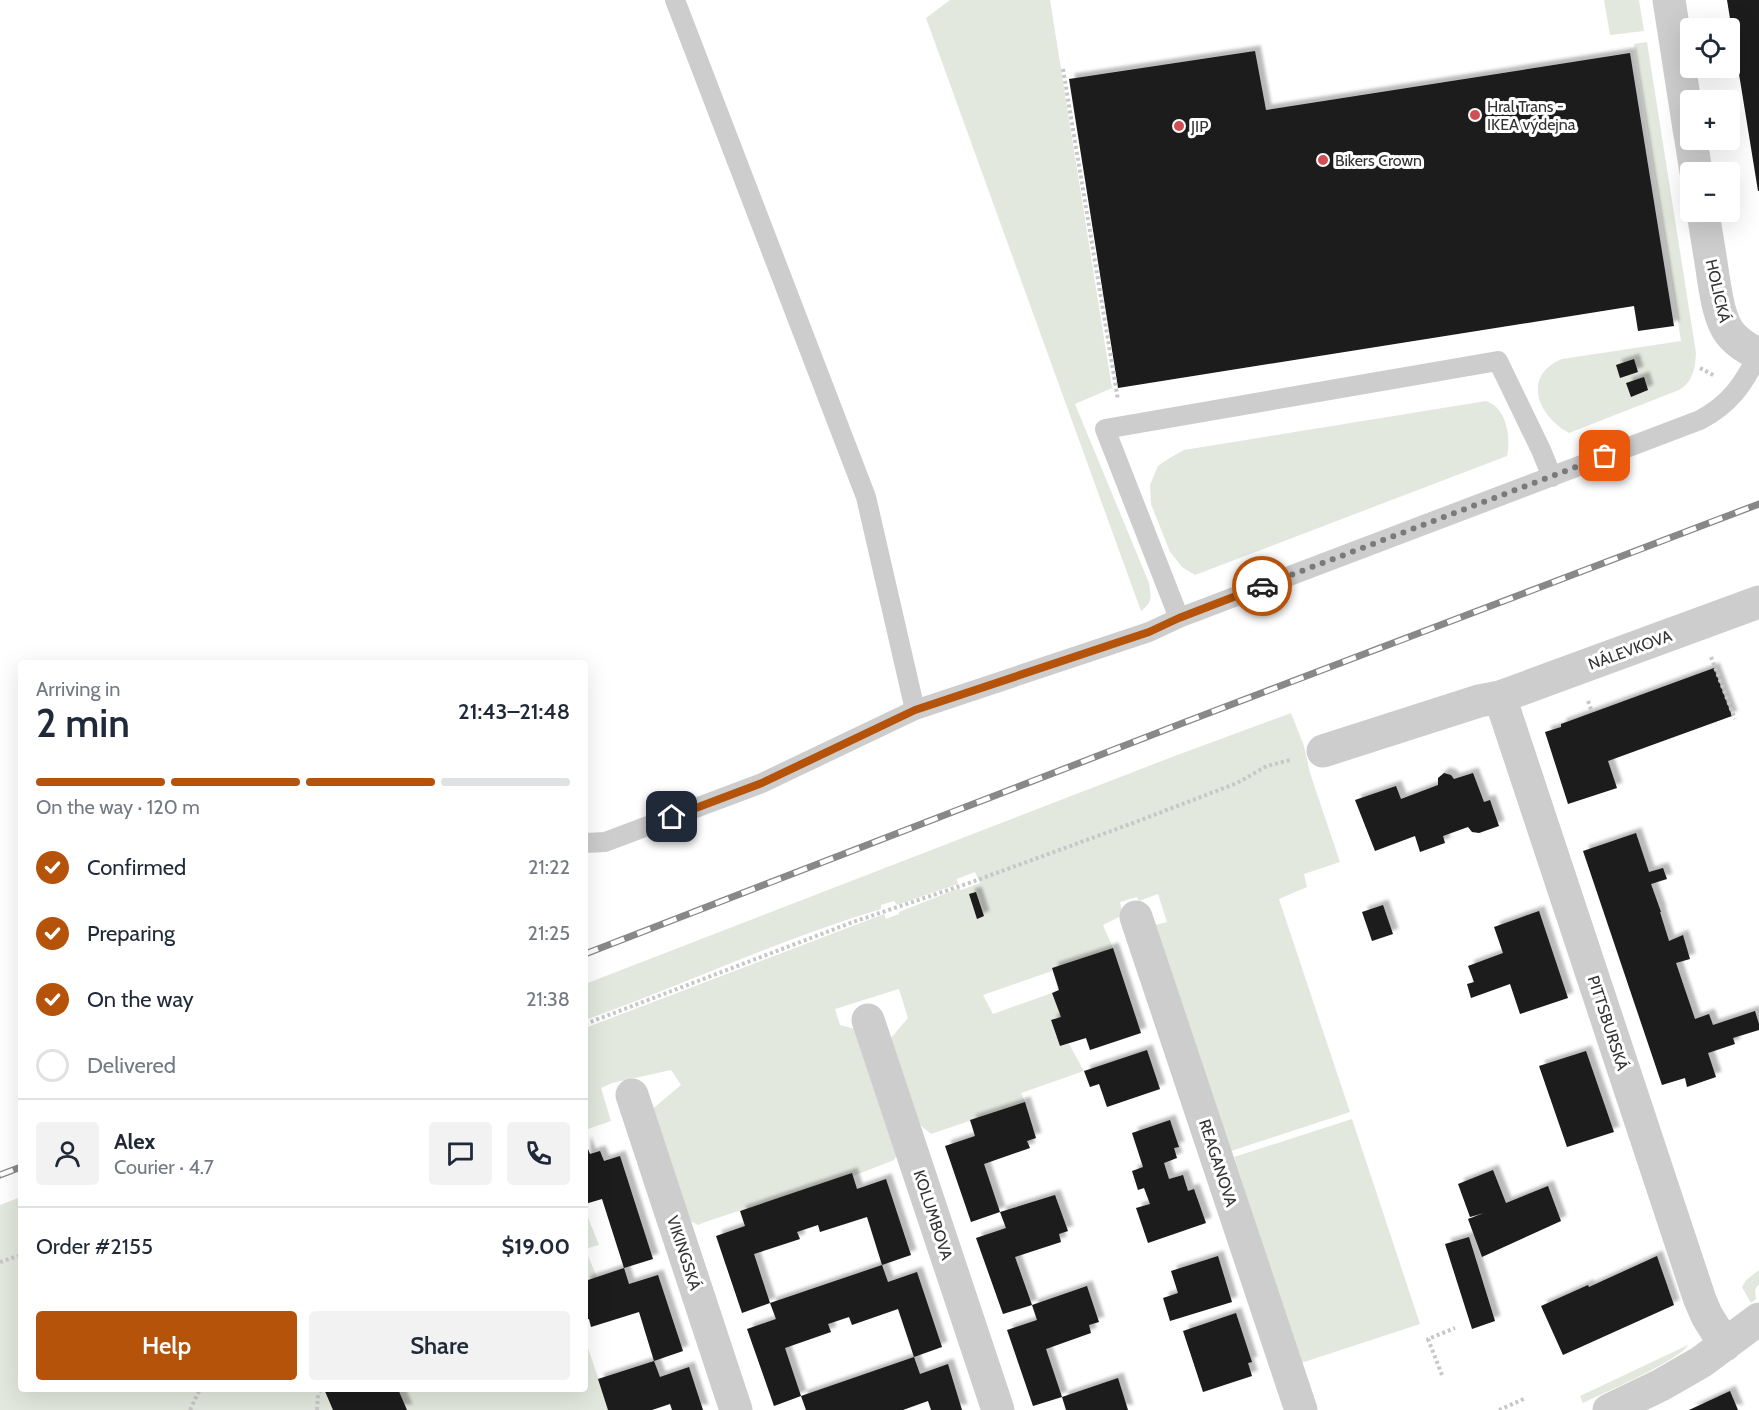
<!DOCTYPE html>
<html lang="en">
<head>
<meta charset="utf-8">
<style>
  body { margin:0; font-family:Cabin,sans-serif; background:#f2f2f3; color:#1f2937; height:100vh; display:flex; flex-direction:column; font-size:22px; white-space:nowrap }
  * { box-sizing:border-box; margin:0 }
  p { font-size:20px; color:#747a83 }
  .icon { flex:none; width:33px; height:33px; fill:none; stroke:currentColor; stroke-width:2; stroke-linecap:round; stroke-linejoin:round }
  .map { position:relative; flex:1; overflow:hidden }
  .drawer { position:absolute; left:18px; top:660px; width:570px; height:732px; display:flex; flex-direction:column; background:#fff; border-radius:6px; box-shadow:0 6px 24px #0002 }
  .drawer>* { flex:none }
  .tools { position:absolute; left:1680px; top:18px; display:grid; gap:12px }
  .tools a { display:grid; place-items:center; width:60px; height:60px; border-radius:6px; background:#fff; box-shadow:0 6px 24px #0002; font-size:30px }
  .pin { position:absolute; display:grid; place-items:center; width:51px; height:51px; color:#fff; margin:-26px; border-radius:12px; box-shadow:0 3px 9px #0006 }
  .courier { position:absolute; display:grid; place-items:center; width:60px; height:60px; margin:-30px; border:4px solid #b45309; border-radius:50%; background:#fff; color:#222; box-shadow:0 2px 8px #0007 }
  .head em { font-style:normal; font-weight:600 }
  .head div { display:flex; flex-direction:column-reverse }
  .head { display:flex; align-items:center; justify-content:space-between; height:102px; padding:0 18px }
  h1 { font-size:39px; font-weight:600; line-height:45px }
  .bar { display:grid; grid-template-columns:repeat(4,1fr); gap:9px 6px; align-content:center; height:72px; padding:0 18px }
  .bar i { height:8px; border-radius:4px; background:#e0e1e3 }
  .bar .active { background:#b45309 }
  .bar p { grid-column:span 4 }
  .line { display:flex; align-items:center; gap:15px; padding:0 18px; border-top:2px solid #e0e1e3 }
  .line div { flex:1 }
  .round { display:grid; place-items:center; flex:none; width:63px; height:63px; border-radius:6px; background:#f2f2f3 }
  ol { padding:0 18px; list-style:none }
  li { display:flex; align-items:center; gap:18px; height:66px }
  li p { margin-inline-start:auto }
  li .icon { padding:6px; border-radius:50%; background:#b45309; color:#fff; stroke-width:4 }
  li:last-child { color:#747a83 }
  li i { width:33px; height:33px; border:3px solid #e0e1e3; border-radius:50% }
  .action { display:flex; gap:12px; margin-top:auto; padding:12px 18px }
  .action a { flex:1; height:69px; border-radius:6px; background:#b45309; color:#fff; font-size:24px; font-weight:600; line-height:69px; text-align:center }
  .action a+a { background:#f2f2f3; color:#1f2937 }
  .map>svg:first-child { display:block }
  .green { fill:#e3e8de }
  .building { fill:#1a1a1a; filter:url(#shadow) }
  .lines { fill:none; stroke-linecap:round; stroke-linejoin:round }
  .path { stroke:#c7c7c7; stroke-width:4; stroke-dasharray:3 3; stroke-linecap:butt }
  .service { stroke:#cdcdcd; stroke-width:20 }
  .minor { stroke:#cdcdcd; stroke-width:33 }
  .rail-casing { stroke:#888; stroke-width:7 }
  .rail { stroke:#fff; stroke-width:4.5; stroke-dasharray:14; stroke-linecap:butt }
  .done { stroke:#7a7a7a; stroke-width:6; stroke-dasharray:0 10.8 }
  .route { stroke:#b45309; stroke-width:8 }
  .poi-dot { fill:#d04f54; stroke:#fff; stroke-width:2 }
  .labels { text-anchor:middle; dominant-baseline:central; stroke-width:6; stroke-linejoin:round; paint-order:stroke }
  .poi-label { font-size:16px; fill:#333; stroke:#fff; text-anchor:start }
  .street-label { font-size:16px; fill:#333; stroke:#fff }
</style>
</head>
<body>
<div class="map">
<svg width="1759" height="1410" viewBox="0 0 1759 1410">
  <defs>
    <filter id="shadow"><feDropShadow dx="5.5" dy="-5.5" stdDeviation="1.5" flood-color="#0004"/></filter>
  </defs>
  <rect width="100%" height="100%" fill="#fff"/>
  <!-- green -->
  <path class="green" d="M950,0H1050L1112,388L1075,404L1149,583C1151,598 1153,601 1141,611L926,18Z
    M1604,0H1639L1644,31L1610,35Z
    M1647,42L1696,353C1695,369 1693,382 1679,390L1569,433C1538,416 1521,376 1562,359L1681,341L1634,44Z
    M1486,401C1507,408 1511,437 1507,456L1195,575L1182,567L1170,552L1151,504L1150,485L1158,466L1168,459L1184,450Z
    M1291,713L1304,746L1310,773L1340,862L1304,874L1307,887L1279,899L1350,1112L1231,1151L1148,927L1167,922L1158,894L1139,901L1137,897L1120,902L1123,915L1103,925L1113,948L1052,968V971L983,995L993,1014L1052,993L1061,1017L1051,1021L1060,1046L1069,1044L1084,1071L1021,1093L1025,1102L931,1134L920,1125L890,1039L908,1018L899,989L835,1009L840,1025L859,1030L898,1153L894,1160L853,1176L852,1174L708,1221L698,1225L690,1221L650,1111L681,1085L671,1070L612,1083L601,1088L611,1121L585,1130V1028L884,914L886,919L899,914V912L959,888L961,890L980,883L975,872L957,879L958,884L897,905L894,901L881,905V909C780,939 684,985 585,1020V984L1172,757Z
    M1352,1119L1420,1324L1301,1363L1234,1157Z
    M21,1197V1389H324L333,1410H0V1205Z
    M585,1215H587L599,1245L585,1249L597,1277L585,1281Z
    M1759,1270V1284L1755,1290L1756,1299L1751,1303L1742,1287L1746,1280Z
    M585,1339L609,1410H407L398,1389H585Z
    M1688,1345C1680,1360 1602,1394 1583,1403L1580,1396Z"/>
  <!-- building -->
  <path class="building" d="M1727,0H1759V191H1758Z
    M1255,51L1266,110L1630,53L1674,326L1638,331L1634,306L1118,388L1069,79Z
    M1634,359L1638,372L1620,378L1616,365Z
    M1644,377L1648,390L1631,397L1626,383Z
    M1714,668L1732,716L1608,761L1617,788L1568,804L1545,732L1561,727V724Z
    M1444,773L1451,775L1454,779L1473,773L1484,802L1490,800L1499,826L1479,833L1472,832L1468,827L1443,836L1445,843L1420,852L1415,836L1375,851L1355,800L1396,786L1401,799L1438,785V778Z
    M1636,833L1649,872L1663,868L1667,879L1651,884L1661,912H1660L1669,941L1683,935L1690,959L1676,963L1695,1019L1709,1014L1713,1025L1755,1011L1759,1024V1030L1733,1038L1735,1044L1708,1053L1716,1077L1687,1087L1685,1078L1662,1085L1583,851Z
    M976,892L984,916L977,919L969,894Z
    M1383,905L1393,934L1372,941L1362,912Z
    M1539,911L1568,998L1520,1014L1510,984L1471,998L1467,984L1474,982L1468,966L1503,953L1494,927Z
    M1113,948L1141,1033L1090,1050L1086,1038L1060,1046L1051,1020L1061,1017L1052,993L1059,990L1052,968Z
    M1147,1050L1160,1089L1107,1107L1099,1084L1090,1087L1084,1071Z
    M1586,1051L1614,1132L1567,1147L1539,1066Z
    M1025,1102L1036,1138L1027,1141L1030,1148L984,1164L1000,1212L971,1222L945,1146L975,1136L970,1120Z
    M1170,1120L1179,1147L1174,1148L1177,1158L1164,1163L1169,1179L1183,1175L1188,1191L1194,1189L1206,1223L1148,1243L1136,1208L1150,1204L1144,1188L1138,1190L1132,1171L1143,1167L1132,1133Z
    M585,1141L590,1154L600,1151L604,1161L620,1156L653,1259L624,1268L602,1199L585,1204Z
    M1493,1170L1506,1203L1548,1186L1561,1221L1482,1257L1468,1219L1484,1213L1470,1217L1458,1184Z
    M852,1173L857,1189L886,1179L911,1255L882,1265L867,1217L820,1232L818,1225L797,1232L800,1239L754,1254L770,1303L742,1313L716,1236L745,1226L740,1211Z
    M1055,1195L1068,1231L1059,1234L1061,1242L1015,1257L1032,1305L1003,1314L976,1238L1006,1228L1000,1212Z
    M1469,1237L1495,1321L1472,1329L1445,1244Z
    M1218,1256L1232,1302L1170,1321L1163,1298L1178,1293L1171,1271Z
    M1657,1256L1674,1305L1563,1355L1541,1306L1588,1285L1589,1287Z
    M882,1265L888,1282L917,1272L942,1347L914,1357L898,1309L852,1325L849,1317L828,1324L831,1332L785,1348L801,1396L774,1406L747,1329L776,1319L770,1303Z
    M624,1268L629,1284L658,1275L683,1351L654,1361L660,1377L689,1367L703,1410H672L670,1404L652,1410H608L598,1379L654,1361L639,1312L591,1327L589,1319L585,1320V1281Z
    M1087,1286L1099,1322L1089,1325L1091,1333L1046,1349L1062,1397L1033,1406L1007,1330L1037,1320L1032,1305Z
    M1236,1313L1252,1362L1248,1363L1252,1376L1203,1392L1183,1331Z
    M914,1357L920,1374L948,1364L962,1410H931L928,1401L903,1410H806L801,1396Z
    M1118,1378L1128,1410H1066L1062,1397Z
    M324,1389H398L407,1410H333Z
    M1730,1391L1738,1410H1689Z"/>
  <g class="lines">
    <!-- path -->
    <path class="path" d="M1063,69L1118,400
      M1700,368L1715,376
      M1711,657L1735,719
      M1588,701L1592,712
      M585,1024L853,922L972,882L1133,823L1237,783L1267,766L1290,760
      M0,1262L21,1255
      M1442,1375L1428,1339L1455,1328
      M190,1410L200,1389
      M317,1410L318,1395L321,1389
      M1499,1410L1526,1398"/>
    <!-- service -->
    <path class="service" d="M675,0L866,497L915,710L1149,632L1179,618
      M1552,477L1541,450L1498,361L1105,429L1179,618L1700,420C1730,404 1743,385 1758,355
      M585,843L605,842L762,783L915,710"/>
    <!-- minor -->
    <path class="minor" d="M1669,0L1690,135
      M1691,140L1696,172
      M1703,212C1706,233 1710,254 1713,276C1716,293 1718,313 1727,329C1734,341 1747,348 1759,355
      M1500,697L1700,1300L1707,1316L1725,1345
      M1323,751L1479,701L1500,697L1759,602
      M1136,917L1301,1410
      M868,1020L998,1410
      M632,1095L736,1410
      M1609,1410L1661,1385L1701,1362L1759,1319"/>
    <!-- rail casing -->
    <g class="rail-casing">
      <path id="rail" d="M585,954L1188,721L1759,504
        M0,1175L21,1167"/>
    </g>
    <!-- rail -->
    <use href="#rail" class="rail"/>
  </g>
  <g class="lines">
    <!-- done -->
    <path class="done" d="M1262,586L1605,456"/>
    <!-- route -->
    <path class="route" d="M672,817L762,783L915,710L1149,632L1179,618L1262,586"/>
  </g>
  <!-- markers -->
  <g class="poi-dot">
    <circle cx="1475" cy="115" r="6"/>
    <circle cx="1179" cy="126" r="6"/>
    <circle cx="1323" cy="160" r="6"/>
  </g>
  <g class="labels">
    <!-- poi labels -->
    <g class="poi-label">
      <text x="1487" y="106">Hral Trans -<tspan x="1487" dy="18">IKEA výdejna</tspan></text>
      <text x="1191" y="126">JIP</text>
      <text x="1335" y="160">Bikers Crown</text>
    </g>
    <!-- street labels -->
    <g class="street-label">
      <text transform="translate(1718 291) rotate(77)">HOLICKÁ</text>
      <text transform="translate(1630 650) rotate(-20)">NÁLEVKOVA</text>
      <text transform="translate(1608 1023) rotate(72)">PITTSBURSKÁ</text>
      <text transform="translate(1218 1163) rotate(72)">REAGANOVA</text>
      <text transform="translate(933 1215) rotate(72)">KOLUMBOVA</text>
      <text transform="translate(684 1253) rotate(72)">VIKINGSKÁ</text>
    </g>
  </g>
</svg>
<div class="tools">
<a><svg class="icon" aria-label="locate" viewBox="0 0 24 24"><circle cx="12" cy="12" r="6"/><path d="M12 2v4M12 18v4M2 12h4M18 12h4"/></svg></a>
<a>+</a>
<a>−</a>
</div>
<div class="pin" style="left:1605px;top:456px;background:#ea580c"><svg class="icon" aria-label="bag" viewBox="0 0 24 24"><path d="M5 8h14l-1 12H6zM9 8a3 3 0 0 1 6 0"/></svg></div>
<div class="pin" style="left:672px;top:817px;background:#1f2937"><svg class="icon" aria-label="home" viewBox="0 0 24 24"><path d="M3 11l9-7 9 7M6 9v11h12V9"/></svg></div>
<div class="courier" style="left:1262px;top:586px"><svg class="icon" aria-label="car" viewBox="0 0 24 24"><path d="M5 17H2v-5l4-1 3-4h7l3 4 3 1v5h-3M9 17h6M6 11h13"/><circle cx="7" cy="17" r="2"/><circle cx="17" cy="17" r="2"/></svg></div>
<section class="drawer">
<div class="head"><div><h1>2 min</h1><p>Arriving in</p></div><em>21:43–21:48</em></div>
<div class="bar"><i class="active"></i><i class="active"></i><i class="active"></i><i></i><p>On the way · 120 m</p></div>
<ol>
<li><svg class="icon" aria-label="check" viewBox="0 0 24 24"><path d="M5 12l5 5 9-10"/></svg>Confirmed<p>21:22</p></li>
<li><svg class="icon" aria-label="check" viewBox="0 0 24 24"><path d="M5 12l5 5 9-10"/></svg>Preparing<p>21:25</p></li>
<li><svg class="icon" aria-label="check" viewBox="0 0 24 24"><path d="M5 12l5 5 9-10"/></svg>On the way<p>21:38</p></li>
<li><i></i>Delivered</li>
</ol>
<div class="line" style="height:108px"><a class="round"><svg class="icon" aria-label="person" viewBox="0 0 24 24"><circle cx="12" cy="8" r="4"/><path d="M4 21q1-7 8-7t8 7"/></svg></a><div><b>Alex</b><p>Courier · 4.7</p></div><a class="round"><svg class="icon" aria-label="chat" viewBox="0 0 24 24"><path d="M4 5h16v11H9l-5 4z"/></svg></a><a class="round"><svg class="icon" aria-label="phone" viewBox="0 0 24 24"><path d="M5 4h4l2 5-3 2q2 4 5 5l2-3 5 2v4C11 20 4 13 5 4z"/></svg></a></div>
<div class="line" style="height:78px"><div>Order #2155</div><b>$19.00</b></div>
<div class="action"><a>Help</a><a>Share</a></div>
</section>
</div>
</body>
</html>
